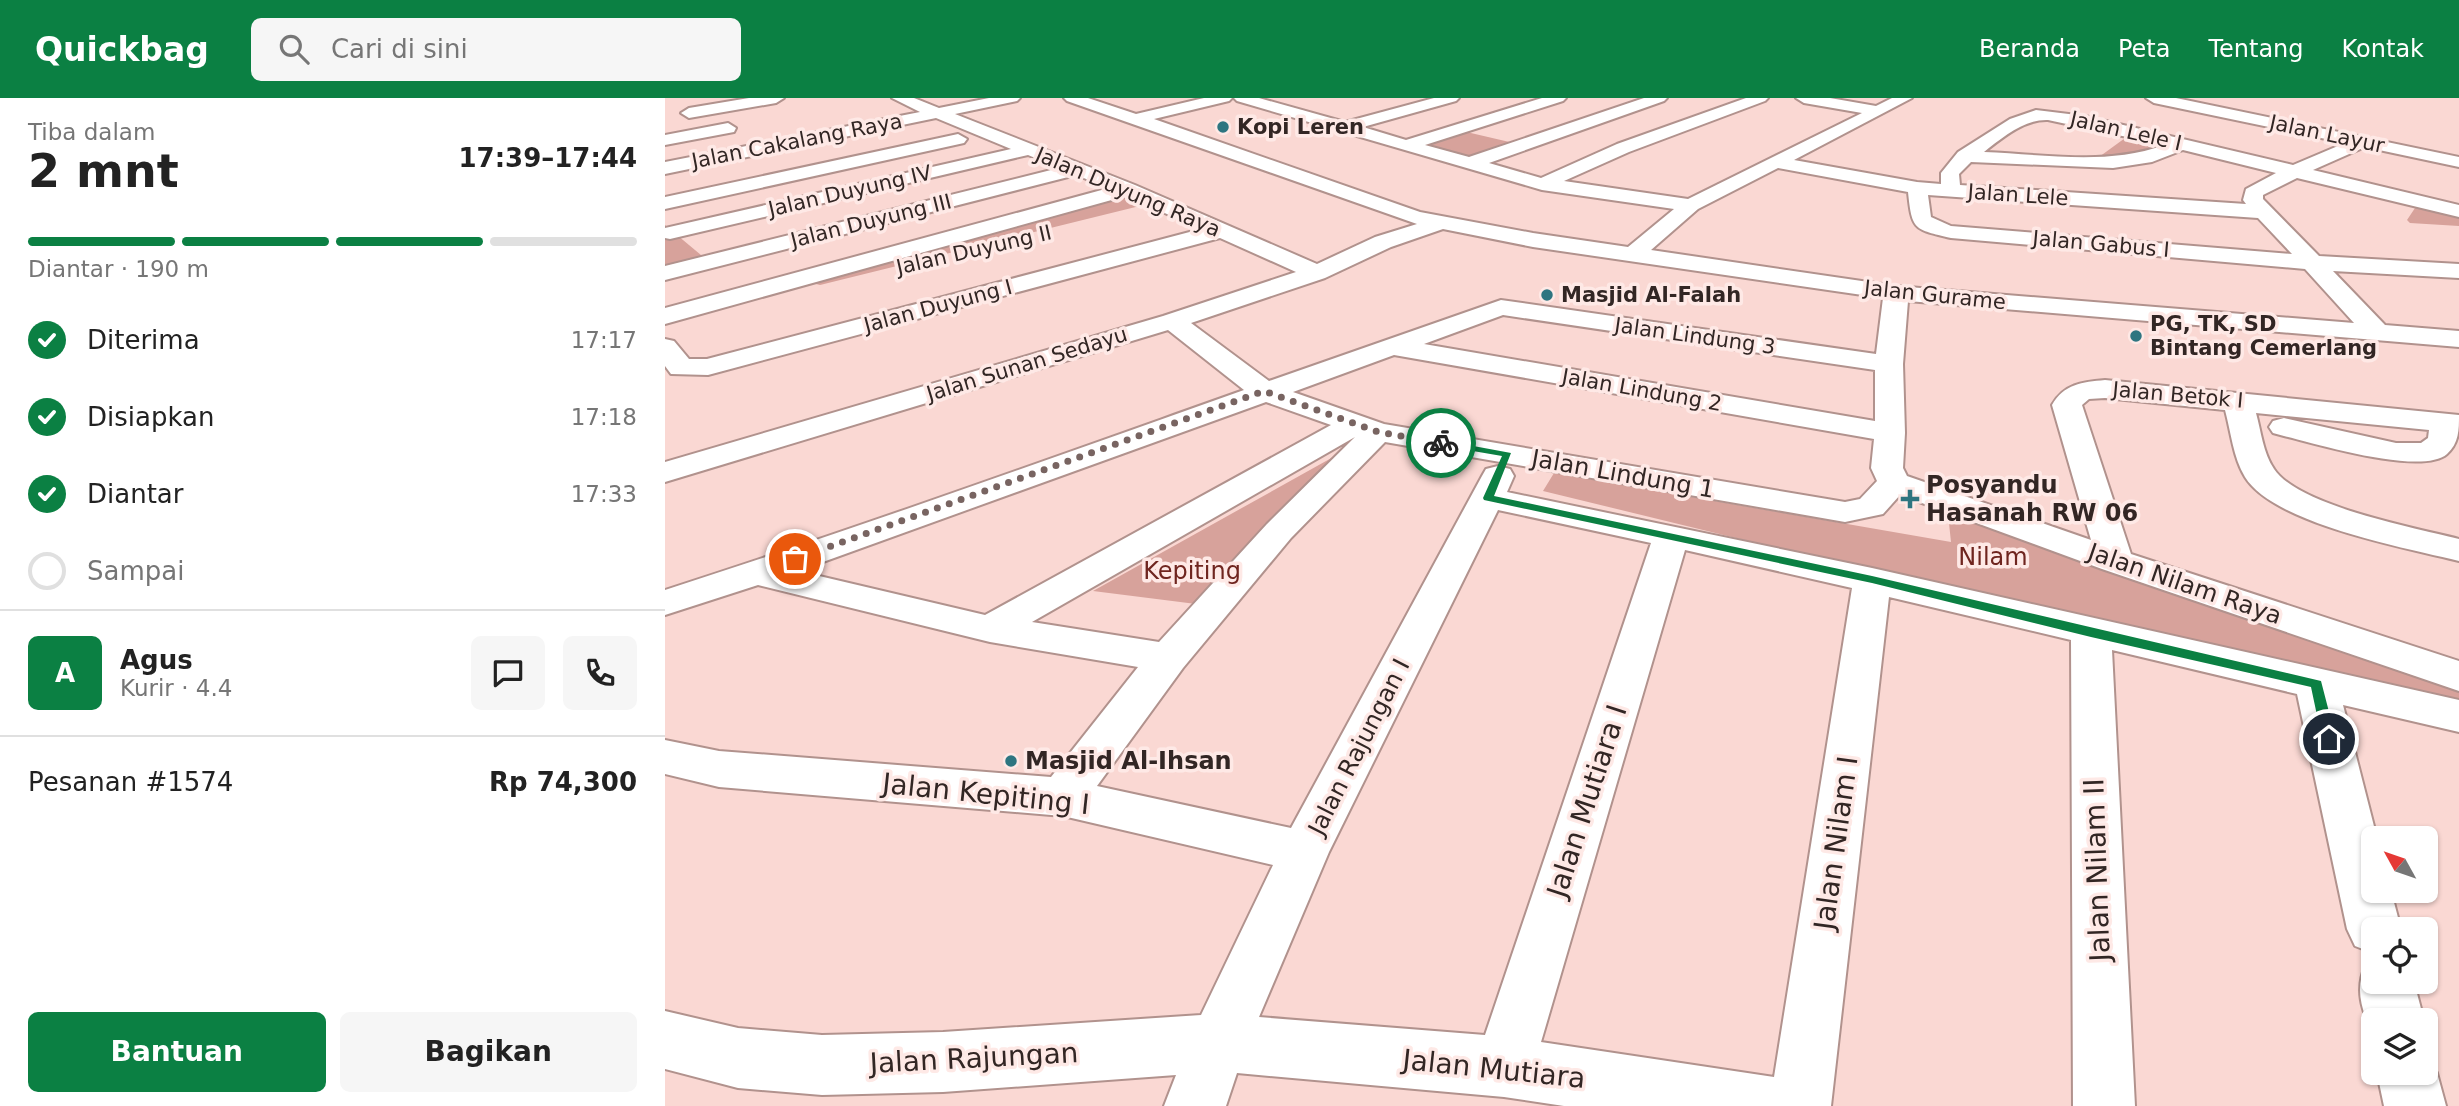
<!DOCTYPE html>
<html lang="id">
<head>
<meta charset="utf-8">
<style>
  body { margin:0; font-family:"DejaVu Sans",sans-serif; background:#f6f6f6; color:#222; height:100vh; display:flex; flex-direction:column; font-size:26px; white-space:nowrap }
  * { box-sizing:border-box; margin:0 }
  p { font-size:23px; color:#767676 }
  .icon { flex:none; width:38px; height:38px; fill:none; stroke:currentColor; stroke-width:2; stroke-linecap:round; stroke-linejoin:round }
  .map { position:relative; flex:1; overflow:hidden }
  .side { display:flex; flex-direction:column; background:#fff; width:665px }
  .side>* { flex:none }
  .needle { width:46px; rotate:310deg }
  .buttons { position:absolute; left:1696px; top:728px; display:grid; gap:14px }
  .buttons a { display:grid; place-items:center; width:77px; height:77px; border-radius:10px; background:#fff; box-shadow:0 2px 5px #0004; font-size:35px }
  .pin { position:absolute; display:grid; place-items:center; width:60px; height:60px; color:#fff; margin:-30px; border:4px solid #fff; border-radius:50%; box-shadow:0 2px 7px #0007 }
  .courier { position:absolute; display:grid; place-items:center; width:70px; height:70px; margin:-35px; border:5px solid #0b8043; border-radius:50%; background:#fff; color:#222; box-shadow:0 2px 9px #0007 }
  .head em { font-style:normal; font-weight:700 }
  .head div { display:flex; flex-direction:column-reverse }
  .head { display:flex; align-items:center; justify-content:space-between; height:119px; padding:0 28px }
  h1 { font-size:46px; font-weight:700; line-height:52px }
  .bar { display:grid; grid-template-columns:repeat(4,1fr); gap:10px 7px; align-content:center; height:84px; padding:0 28px }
  .bar i { height:9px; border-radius:5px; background:#e0e0e0 }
  .bar .current { background:#0b8043 }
  .bar p { grid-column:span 4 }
  .line { display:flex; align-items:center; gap:18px; padding:0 28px; border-top:2px solid #e0e0e0 }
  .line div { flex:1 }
  .round { display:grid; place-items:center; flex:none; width:74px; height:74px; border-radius:10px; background:#f6f6f6 }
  ol { padding:0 28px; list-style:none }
  li { display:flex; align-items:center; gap:21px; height:77px }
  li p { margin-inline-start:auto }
  li .icon { padding:7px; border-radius:50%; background:#0b8043; color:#fff; stroke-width:4 }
  li:last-child { color:#767676 }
  li i { width:38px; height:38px; border:4px solid #e0e0e0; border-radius:50% }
  .cta { display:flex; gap:14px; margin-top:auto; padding:14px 28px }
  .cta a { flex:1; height:80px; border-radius:10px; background:#0b8043; color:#fff; font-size:28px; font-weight:700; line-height:80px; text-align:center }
  .cta a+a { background:#f6f6f6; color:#222 }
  header { display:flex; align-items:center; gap:42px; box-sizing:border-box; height:98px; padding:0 35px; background:#0b8043; color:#fff }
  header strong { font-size:33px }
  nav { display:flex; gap:38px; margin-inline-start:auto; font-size:24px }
  .search { width:490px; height:63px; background:#f6f6f6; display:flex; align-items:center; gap:18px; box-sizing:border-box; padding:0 24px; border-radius:10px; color:#767676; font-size:26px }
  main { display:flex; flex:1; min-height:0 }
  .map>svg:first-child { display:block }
  .green { fill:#d7a29b }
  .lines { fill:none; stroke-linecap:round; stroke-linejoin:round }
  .minor-casing { stroke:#b1928d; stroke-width:4 }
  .minor { fill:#fff; fill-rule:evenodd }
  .route { fill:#0b8043 }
  .done { stroke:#786461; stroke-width:7; stroke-dasharray:0 12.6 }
  .poi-dot { fill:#2e7580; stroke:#fee9e6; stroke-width:2.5 }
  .labels { text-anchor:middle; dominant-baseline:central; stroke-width:7; stroke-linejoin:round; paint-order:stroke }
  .far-poi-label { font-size:21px; font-weight:bold; fill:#322624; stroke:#fee9e6; text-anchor:start }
  .far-street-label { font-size:21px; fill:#322624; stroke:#fee9e6 }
  .street-label { font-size:24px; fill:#322624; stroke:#fee9e6 }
  .poi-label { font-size:24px; font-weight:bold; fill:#322624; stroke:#fee9e6; text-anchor:start }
  .park-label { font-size:24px; fill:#6f251f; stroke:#fee9e6 }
  .near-street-label { font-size:28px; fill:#322624; stroke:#fee9e6 }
</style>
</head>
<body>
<header>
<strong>Quickbag</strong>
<div class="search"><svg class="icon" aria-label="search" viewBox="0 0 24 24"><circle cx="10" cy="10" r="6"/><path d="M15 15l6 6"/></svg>Cari di sini</div>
<nav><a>Beranda</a><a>Peta</a><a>Tentang</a><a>Kontak</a></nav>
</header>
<main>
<section class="side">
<div class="head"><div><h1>2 mnt</h1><p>Tiba dalam</p></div><em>17:39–17:44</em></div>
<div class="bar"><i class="current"></i><i class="current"></i><i class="current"></i><i></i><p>Diantar · 190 m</p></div>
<ol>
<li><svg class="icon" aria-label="check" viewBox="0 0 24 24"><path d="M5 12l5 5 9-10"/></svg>Diterima<p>17:17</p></li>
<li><svg class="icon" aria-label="check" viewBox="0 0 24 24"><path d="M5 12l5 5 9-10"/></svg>Disiapkan<p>17:18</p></li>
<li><svg class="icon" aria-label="check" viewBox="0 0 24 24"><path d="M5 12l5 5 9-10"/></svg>Diantar<p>17:33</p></li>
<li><i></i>Sampai</li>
</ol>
<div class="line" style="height:126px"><b class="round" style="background:#0b8043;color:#fff">A</b><div><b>Agus</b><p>Kurir · 4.4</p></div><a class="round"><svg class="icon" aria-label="chat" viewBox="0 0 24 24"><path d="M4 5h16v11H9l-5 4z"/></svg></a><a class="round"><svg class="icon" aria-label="phone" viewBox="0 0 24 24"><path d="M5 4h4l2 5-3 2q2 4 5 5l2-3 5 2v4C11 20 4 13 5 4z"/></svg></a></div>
<div class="line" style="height:91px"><div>Pesanan #1574</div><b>Rp 74,300</b></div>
<div class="cta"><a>Bantuan</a><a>Bagikan</a></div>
</section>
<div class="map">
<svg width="1794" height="1008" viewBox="0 0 1794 1008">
  <rect width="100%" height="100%" fill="#fad8d3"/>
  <!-- green -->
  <path class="green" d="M793,32L853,46L802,64L744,48Z
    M1467,35L1502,43L1459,61L1434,59Z
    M465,93L495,103L155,187L139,183Z
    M1752,107L1794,117V128L1745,125L1742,122Z
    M0,127L42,162L0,173Z
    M670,358L616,410L539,507L428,493Z
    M889,375L1286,444L1281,397L1794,583V616L878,393Z"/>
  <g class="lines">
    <!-- minor casing -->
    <g class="minor-casing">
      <path id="minor" d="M84,0H119L111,5L24,20L16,15L24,10Z
        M227,0H249L274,10L324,0H355L352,3L290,16L470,87L652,166L710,139L752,126L402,3L399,0H423L471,16L539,0H567L564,3L489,21L755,114L868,135L963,149L1009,111L877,92L572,3L569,0H594L680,24L769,0H794L791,3L698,29L741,42L877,0H901L898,3L760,47L804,59L979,0H1002L999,3L824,65L876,80L952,46L1081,0H1103L1100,3L964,54L899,83L1023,101L1197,15L1139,5L1131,0H1165L1211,8L1227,0H1247L1129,62L1252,84L1276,86V75L1293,54L1345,21L1371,12L1420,18L1628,67L1680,45L1489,5L1481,0H1511L1794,59V69L1700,49L1648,72L1794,107V119L1632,80L1598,97V101L1654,158L1794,166V180L1668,173L1720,227L1794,233V249L1243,203L1238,266L1240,335L1238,370L1242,378L1426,442L1387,307C1399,286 1417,284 1440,282L1794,317C1794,332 1794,345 1782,356C1757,378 1652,346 1619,338L1608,335L1604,329L1608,323L1619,320L1731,345H1756L1763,340L1764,332L1591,315C1596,333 1598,355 1609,371C1633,408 1751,430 1794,441V463C1741,450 1609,426 1580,379C1568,359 1566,334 1560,312L1440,300L1424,301L1417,307L1466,456L1794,563V593L1437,471L1235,397L1218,416L1180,424L720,344L626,440L518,570L432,688L626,730L817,378L821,371L833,368L845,371L849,378L842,394L1207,470L1794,602V634L1678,607L1712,740H1708V793H1726L1736,831H1708V855L1690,848L1682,831L1632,596L1447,552L1470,1008H1408L1406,542L1224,499L1166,1008H899L839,999L572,975L561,1008H499L511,977L278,994L157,997L73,990L0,971V913L73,930L157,937L278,934L536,917L608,767L398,718L54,689L0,676V642L54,653L386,679L473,569L325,544L93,487L0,517V492C193,430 387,360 579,292L503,232L0,384V364L498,218L631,174L555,140L43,277L6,276L0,268V241L9,243L24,261H42L536,131L461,98L0,226V210L444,90L411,77L0,182V168L394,70L363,57L5,141L0,140V130L346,51L271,20L0,76V64L255,14ZM1383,22L1499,47C1442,68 1378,56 1319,54C1337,40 1359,21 1383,22ZM1518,52L1611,75L1581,91L1578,102L1581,106L1295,87L1294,76L1306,64L1448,70L1487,64ZM1113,70L1243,94C1247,133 1249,131 1286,140L1640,171L1689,225L1231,188L986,152L1033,111ZM1263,97L1593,120L1627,156L1286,128L1266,119ZM778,131L868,149L1218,200L1211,256L836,202L604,283L526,225L660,180L726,149ZM838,217L1210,272V323L759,246ZM729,257L1209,341L1206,370L1212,383L1195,401L1180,404L719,326L628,294ZM601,304L666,327L320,517L133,473ZM690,339L602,426L494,544L367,524ZM833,412L986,445L820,937L594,919L664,754ZM1020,452L1187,490L1109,979L876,944Z
        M63,25L71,30L69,34L0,47V37Z
        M293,36L302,41L299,45L0,111V99Z
        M1708,863V884H1749L1759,922H1708V938C1697,912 1689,892 1701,866Z
        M1760,953L1772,975L1781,1008H1719L1712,975H1760Z"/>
    </g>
    <!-- minor -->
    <use href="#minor" class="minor"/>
  </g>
  <!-- route -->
  <path class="route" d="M776,342L846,355L829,398L1207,478L1656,583L1671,641L1664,646L1657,641L1646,589L1426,539L1207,485L819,402L818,400L837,358L773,347V343Z"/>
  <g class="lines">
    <!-- done -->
    <path class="done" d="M130,461L599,293L713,334L776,345"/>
  </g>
  <!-- markers -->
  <g class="poi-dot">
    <circle cx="558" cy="29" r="7"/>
    <circle cx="882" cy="197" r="7"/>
    <circle cx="1471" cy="238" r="7"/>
    <path d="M1241.5 390.5h7v7h7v7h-7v7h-7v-7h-7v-7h7z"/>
    <circle cx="346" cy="663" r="7"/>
  </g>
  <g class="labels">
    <!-- far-poi labels -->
    <g class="far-poi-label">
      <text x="572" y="29">Kopi Leren</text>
      <text x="896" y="197">Masjid Al-Falah</text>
      <text x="1485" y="226">PG, TK, SD<tspan x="1485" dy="24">Bintang Cemerlang</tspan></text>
    </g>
    <!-- far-street labels -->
    <g class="far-street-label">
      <text transform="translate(1461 33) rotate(13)">Jalan Lele I</text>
      <text transform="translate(1662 36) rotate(12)">Jalan Layur</text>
      <text transform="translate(132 43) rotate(-11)">Jalan Cakalang Raya</text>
      <text transform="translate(185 93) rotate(-13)">Jalan Duyung IV</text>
      <text transform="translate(463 94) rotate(23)">Jalan Duyung Raya</text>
      <text transform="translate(1353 97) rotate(4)">Jalan Lele</text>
      <text transform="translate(206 123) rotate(-14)">Jalan Duyung III</text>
      <text transform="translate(1436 146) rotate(5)">Jalan Gabus I</text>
      <text transform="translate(309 152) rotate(-13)">Jalan Duyung II</text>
      <text transform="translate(1270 197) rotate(6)">Jalan Gurame</text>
      <text transform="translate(273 208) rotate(-15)">Jalan Duyung I</text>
      <text transform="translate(1030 238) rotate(8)">Jalan Lindung 3</text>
      <text transform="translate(362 266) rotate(-17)">Jalan Sunan Sedayu</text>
      <text transform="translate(977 292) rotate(10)">Jalan Lindung 2</text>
      <text transform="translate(1513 297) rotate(5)">Jalan Betok I</text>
    </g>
    <!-- street labels -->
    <g class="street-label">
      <text transform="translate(958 376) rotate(10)">Jalan Lindung 1</text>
      <text transform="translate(1520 486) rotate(19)">Jalan Nilam Raya</text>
      <text transform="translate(694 649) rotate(-63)">Jalan Rajungan I</text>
    </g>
    <!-- poi labels -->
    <g class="poi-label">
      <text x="1261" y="387">Posyandu<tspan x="1261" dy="28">Hasanah RW 06</tspan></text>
      <text x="360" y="663">Masjid Al-Ihsan</text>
    </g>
    <!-- park labels -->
    <g class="park-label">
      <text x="1328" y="459">Nilam</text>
      <text x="527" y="473">Kepiting</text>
    </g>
    <!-- near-street labels -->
    <g class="near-street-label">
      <text transform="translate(321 696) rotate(6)">Jalan Kepiting I</text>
      <text transform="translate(922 703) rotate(-72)">Jalan Mutiara I</text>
      <text transform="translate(1171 745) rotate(-82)">Jalan Nilam I</text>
      <text transform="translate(1432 772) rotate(-92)">Jalan Nilam II</text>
      <text transform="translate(309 960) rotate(-3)">Jalan Rajungan</text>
      <text transform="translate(829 971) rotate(6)">Jalan Mutiara</text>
    </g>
  </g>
</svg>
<div class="buttons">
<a><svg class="needle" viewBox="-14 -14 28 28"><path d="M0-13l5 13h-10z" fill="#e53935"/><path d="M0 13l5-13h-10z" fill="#767676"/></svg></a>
<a><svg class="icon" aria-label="locate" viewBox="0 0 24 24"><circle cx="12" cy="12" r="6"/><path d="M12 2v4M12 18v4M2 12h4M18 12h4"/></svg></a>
<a><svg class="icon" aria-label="layers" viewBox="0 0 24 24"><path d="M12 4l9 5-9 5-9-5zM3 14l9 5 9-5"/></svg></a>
</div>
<div class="pin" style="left:130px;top:461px;background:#ea580c"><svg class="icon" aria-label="bag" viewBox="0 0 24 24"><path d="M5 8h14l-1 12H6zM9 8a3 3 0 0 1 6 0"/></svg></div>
<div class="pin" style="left:1664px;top:641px;background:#1f2937"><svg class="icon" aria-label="home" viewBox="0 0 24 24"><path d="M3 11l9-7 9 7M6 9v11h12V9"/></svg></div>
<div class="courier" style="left:776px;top:345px"><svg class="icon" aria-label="bike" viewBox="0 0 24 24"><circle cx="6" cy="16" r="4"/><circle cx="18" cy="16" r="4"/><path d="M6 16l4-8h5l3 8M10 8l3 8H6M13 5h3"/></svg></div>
</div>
</main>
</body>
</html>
